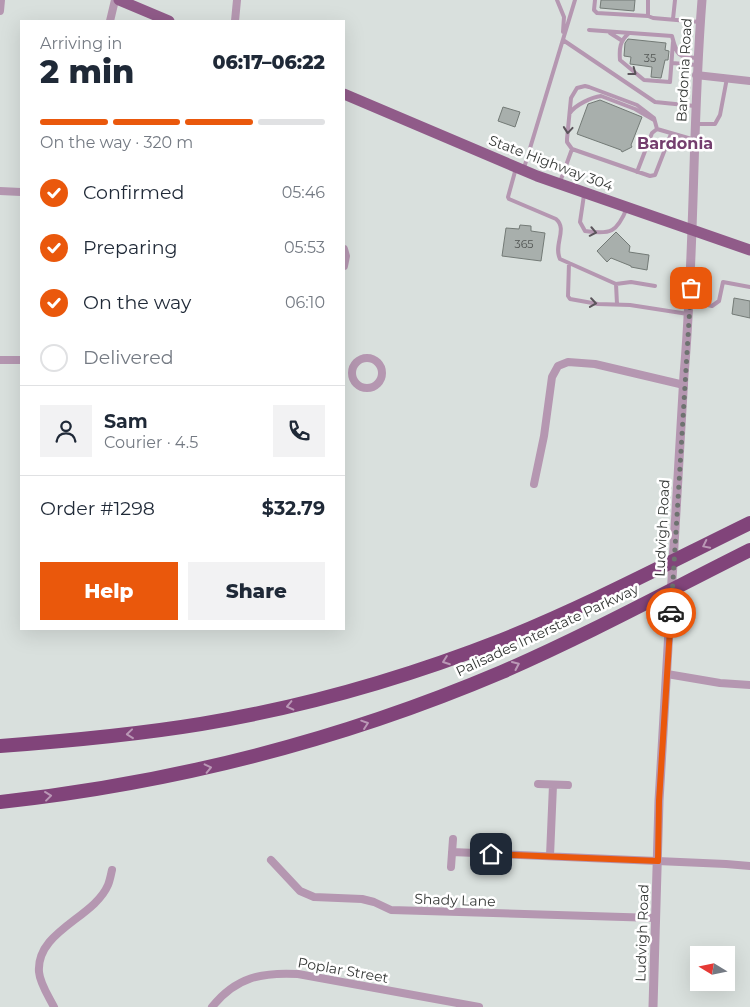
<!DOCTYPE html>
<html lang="en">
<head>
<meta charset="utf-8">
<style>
  body { margin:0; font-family:Montserrat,sans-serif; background:#f2f2f3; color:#1f2937; height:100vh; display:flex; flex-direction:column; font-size:19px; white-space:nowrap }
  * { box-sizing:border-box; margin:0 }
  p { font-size:16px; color:#747a83 }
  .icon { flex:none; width:28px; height:28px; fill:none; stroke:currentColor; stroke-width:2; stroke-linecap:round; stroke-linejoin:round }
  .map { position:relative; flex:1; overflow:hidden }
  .side { position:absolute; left:20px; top:20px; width:325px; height:610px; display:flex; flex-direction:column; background:#fff; border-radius:0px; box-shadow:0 5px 20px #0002 }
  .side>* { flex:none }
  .needle { width:32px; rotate:280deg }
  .buttons { position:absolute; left:690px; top:946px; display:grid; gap:10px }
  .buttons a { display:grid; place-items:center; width:45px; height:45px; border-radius:0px; background:#fff; box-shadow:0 5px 20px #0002; font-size:25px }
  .pin { position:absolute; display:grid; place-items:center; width:42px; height:42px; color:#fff; margin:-21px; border-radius:10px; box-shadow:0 2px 8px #0006 }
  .courier { position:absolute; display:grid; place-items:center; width:50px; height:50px; margin:-25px; border:4px solid #ea580c; border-radius:50%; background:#fff; color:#222; box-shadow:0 1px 6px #0007 }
  .head em { font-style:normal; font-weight:800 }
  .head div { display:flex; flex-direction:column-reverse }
  .head { display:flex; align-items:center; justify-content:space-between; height:85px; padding:0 20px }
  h1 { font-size:32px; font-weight:800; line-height:38px }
  .bar { display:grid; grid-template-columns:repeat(4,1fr); gap:8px 5px; align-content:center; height:60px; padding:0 20px }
  .bar i { height:6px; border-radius:4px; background:#e0e1e3 }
  .bar .on { background:#ea580c }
  .bar p { grid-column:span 4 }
  .line { display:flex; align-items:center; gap:12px; padding:0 20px; border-top:1px solid #e0e1e3 }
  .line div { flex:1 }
  .round { display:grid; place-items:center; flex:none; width:52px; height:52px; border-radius:0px; background:#f2f2f3 }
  ol { padding:0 20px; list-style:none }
  li { display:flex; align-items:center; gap:15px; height:55px }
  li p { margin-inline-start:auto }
  li .icon { padding:5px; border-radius:50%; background:#ea580c; color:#fff; stroke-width:4 }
  li:last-child { color:#747a83 }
  li i { width:28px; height:28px; border:2px solid #e0e1e3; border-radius:50% }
  .action { display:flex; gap:10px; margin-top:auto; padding:10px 20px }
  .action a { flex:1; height:58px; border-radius:0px; background:#ea580c; color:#fff; font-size:20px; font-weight:800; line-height:58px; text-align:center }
  .action a+a { background:#f2f2f3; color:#1f2937 }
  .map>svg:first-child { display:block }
  .building { fill:#a8afac; stroke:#737a76 }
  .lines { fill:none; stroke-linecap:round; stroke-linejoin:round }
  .service { stroke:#b597b1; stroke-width:4 }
  .minor { stroke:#b597b1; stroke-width:8 }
  .tertiary { stroke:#b597b1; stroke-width:9 }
  .primary { stroke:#905b89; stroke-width:11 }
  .motorway { stroke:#81447a; stroke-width:14 }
  .oneway { stroke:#5b545b }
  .oneway2 { stroke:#ba98b6 }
  .done { stroke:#6e7370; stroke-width:5; stroke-dasharray:0 9 }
  .route { stroke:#ea580c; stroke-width:6 }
  .labels { text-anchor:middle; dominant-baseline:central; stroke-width:5; stroke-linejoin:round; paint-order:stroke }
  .number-label { font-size:11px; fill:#525654 }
  .street-label { font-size:14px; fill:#353836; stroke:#fff }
  .quarter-label { font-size:16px; font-weight:bold; fill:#743e6e; stroke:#fff }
</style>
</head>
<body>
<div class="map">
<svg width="750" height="1007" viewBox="0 0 750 1007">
  <rect width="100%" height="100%" fill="#d9e0dd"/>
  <!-- building -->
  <path class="building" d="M601,0H635L634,11L600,8Z
    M628,39L666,43L665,50L669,51L668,60H665L661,78L651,77L652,67L630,64L631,57L624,56L625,43Z
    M600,100L642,117L631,145L632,147L622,152L621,150L577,134L588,104Z
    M503,107L520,112L515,127L498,121Z
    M520,225L531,226V231L545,233L541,261L502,256L506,228L519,229Z
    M616,232L630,246L629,252L649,255L647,270L631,267V266L611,258L607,262L597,251Z
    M734,298L750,301V318L732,314Z"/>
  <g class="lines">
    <!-- service -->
    <path class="service" d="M557,0L564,17L563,32
      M595,0L594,10L597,13L648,16
      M648,0V16L653,18L700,22
      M673,19L675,0
      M589,30L672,36C677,55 677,57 697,58
      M610,33L621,40
      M629,33C620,41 619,48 620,60L644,80L670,82L673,42
      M563,40L655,102L695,106
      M672,63L697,65
      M570,113C575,105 592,97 601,96L635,109L654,120
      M695,124H715L720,115L727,78
      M657,129L695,140
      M572,149L567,142V139L571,98L577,88L585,86L589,87L637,105L654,118L657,129L652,133L637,172
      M516,168L508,197L509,199L556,219C568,229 553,245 560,259L616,284L631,282L655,286
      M524,168L575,0
      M560,182L572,149L650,176L655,175L671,134
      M584,195L580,222L585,231C611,235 617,232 627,208
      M569,263L568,296L570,299L598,304L630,305L688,314
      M616,284L617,304
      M690,301L712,306L719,301L723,282L750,287"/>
    <!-- minor -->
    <path class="minor" d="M0,11L1,0
      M110,21L115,0
      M235,21L237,0
      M696,75L750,81
      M0,191L21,192
      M344,249L346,256L344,266
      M352 373a15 15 0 1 1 30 0a15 15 0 1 1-30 0Z
      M0,360H21
      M534,484L544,436L552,377L558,366L568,362L595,364L684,385
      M667,674L720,683L750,685
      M538,784L568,785
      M452,852L726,864L750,866
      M550,856L553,785
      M271,860L300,891L314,897L362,899L374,902L391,910L656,918
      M451,867L453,839
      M54,1007C49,997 40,984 39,972C36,931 94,918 108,885C110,880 111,874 112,870
      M212,1007C236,977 262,972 298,974L479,1007"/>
    <!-- tertiary -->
    <path class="tertiary" d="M653,1007L659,801L684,375C695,250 692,125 702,0"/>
    <!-- primary -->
    <path class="primary" d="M119,0L169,21
      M344,94L537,176L750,250"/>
    <!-- motorway -->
    <path class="motorway" d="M0,746C67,741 134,735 201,724C304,707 405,678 502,640C587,606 668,563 750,523
      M0,802C173,783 342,740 502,672C587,635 668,591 750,550"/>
  </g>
  <!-- one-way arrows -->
  <defs><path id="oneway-chevron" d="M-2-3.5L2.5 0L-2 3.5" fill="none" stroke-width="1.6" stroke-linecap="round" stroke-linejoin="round" transform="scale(1.25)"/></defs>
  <g class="oneway">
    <use href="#oneway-chevron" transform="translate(633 72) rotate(37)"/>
    <use href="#oneway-chevron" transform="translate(568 130) rotate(95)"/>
    <use href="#oneway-chevron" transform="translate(593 232) rotate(11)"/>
    <use href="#oneway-chevron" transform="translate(593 303) rotate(8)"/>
  </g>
  <g class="oneway2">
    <use href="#oneway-chevron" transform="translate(706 545) rotate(154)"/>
    <use href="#oneway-chevron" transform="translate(446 661) rotate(160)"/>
    <use href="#oneway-chevron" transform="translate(516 665) rotate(-24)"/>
    <use href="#oneway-chevron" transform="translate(290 706) rotate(167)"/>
    <use href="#oneway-chevron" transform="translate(365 724) rotate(-19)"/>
    <use href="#oneway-chevron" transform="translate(130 734) rotate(174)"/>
    <use href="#oneway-chevron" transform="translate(208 768) rotate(-13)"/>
    <use href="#oneway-chevron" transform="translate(48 796) rotate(-7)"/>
  </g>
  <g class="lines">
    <!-- done -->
    <path class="done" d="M671,613L691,288"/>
    <!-- route -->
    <path class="route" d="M491,854L658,861L659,801L671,613"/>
  </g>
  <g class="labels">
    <!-- number labels -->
    <g class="number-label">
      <text x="650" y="58">35</text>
      <text x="524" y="244">365</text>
    </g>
    <!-- street labels -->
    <g class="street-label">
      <text transform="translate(684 70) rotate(-87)">Bardonia Road</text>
      <text transform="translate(551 163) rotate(21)">State Highway 304</text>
      <text transform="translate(662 528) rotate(-87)">Ludvigh Road</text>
      <text transform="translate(547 630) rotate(-25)">Palisades Interstate Parkway</text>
      <text transform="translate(455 900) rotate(2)">Shady Lane</text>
      <text transform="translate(642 933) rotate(-88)">Ludvigh Road</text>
      <text transform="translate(343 970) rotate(10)">Poplar Street</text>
    </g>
    <!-- quarter labels -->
    <g class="quarter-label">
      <text x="675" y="143">Bardonia</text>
    </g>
  </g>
</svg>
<div class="buttons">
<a><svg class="needle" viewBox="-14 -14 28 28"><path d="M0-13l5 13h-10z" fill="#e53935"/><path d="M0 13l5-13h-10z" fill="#747a83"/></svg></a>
</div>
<div class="pin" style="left:691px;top:288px;background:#ea580c"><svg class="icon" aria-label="bag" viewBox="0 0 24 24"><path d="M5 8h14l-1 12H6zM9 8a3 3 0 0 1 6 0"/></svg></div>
<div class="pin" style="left:491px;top:854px;background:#1f2937"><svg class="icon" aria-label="home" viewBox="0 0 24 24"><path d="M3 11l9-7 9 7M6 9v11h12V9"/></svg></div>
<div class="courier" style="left:671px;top:613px"><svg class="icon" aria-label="car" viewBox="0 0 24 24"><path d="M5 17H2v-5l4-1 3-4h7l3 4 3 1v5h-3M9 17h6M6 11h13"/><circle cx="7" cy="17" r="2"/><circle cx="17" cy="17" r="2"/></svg></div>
<section class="side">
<div class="head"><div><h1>2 min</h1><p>Arriving in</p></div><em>06:17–06:22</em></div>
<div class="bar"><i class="on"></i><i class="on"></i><i class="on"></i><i></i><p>On the way · 320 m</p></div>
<ol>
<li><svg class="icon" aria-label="check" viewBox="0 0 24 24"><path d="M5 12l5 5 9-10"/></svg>Confirmed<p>05:46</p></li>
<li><svg class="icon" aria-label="check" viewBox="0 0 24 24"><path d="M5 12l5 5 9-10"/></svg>Preparing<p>05:53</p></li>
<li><svg class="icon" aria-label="check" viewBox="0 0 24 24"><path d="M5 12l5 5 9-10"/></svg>On the way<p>06:10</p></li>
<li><i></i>Delivered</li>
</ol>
<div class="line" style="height:90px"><a class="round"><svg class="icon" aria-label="person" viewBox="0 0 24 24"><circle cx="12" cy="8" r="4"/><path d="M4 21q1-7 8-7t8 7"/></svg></a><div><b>Sam</b><p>Courier · 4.5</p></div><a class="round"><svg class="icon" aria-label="phone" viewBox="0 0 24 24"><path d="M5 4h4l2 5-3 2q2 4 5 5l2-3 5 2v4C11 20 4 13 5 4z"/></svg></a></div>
<div class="line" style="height:65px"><div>Order #1298</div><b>$32.79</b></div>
<div class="action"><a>Help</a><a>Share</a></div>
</section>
</div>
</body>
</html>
